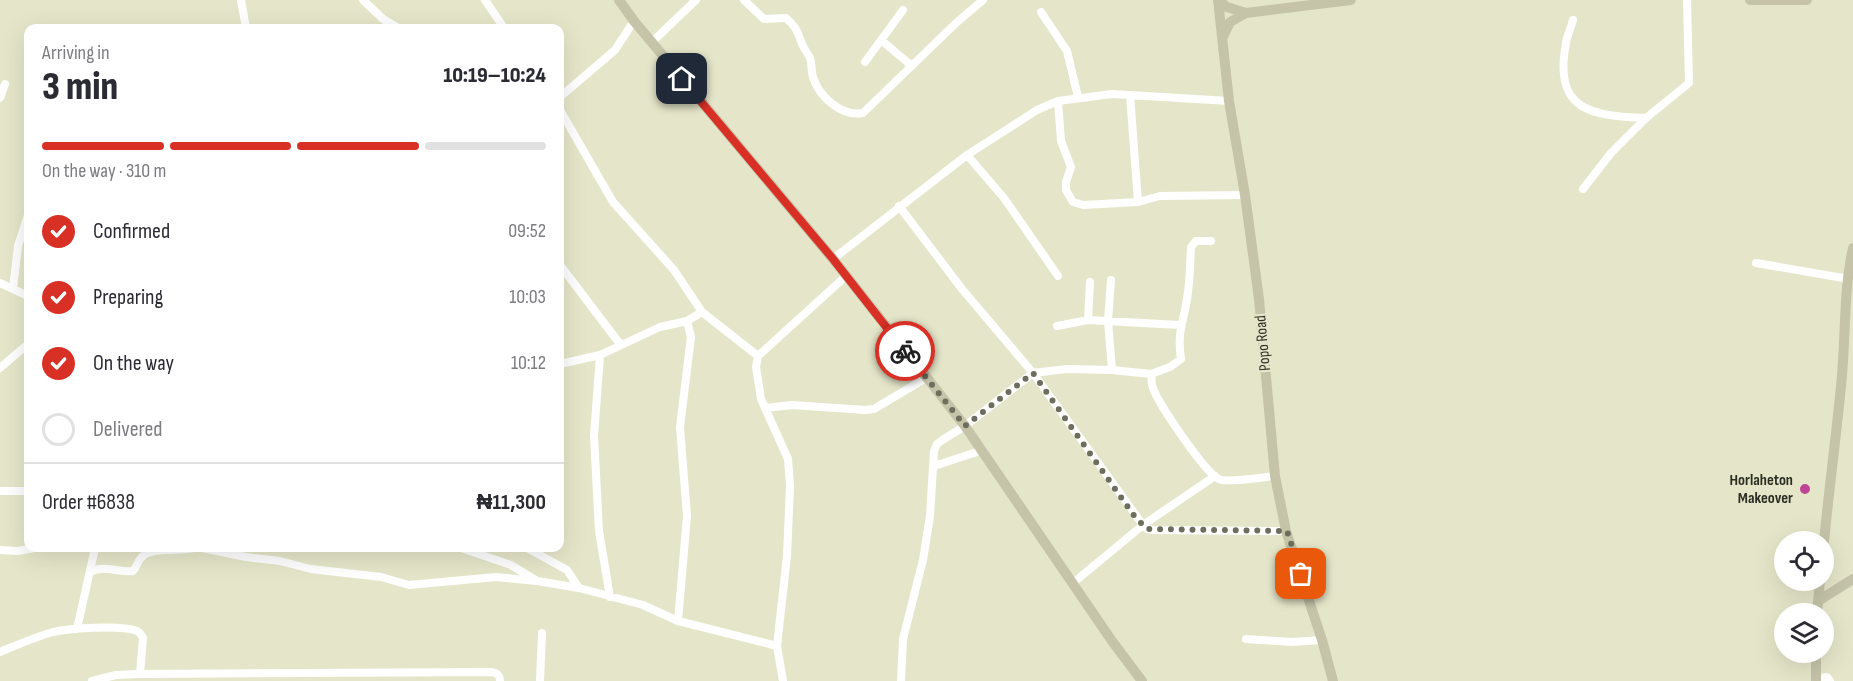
<!DOCTYPE html>
<html lang="en">
<head>
<meta charset="utf-8">
<style>
  body { margin:0; font-family:"Sofia Sans Condensed",sans-serif; background:#f7f7f7; color:#2b2b33; height:100vh; display:flex; flex-direction:column; font-size:22px; white-space:nowrap }
  * { box-sizing:border-box; margin:0 }
  p { font-size:20px; color:#7c7c81 }
  .icon { flex:none; width:33px; height:33px; fill:none; stroke:currentColor; stroke-width:2; stroke-linecap:round; stroke-linejoin:round }
  .map { position:relative; flex:1; overflow:hidden }
  .side { position:absolute; left:24px; top:24px; width:540px; height:528px; display:flex; flex-direction:column; background:#fff; border-radius:12px; box-shadow:0 6px 24px #0002 }
  .side>* { flex:none }
  .fabs { position:absolute; left:1774px; top:531px; display:grid; gap:12px }
  .fabs a { display:grid; place-items:center; width:60px; height:60px; border-radius:50%; background:#fff; box-shadow:0 6px 24px #0002; font-size:30px }
  .pin { position:absolute; display:grid; place-items:center; width:51px; height:51px; color:#fff; margin:-26px; border-radius:12px; box-shadow:0 3px 9px #0006 }
  .courier { position:absolute; display:grid; place-items:center; width:60px; height:60px; margin:-30px; border:4px solid #d93025; border-radius:50%; background:#fff; color:#222; box-shadow:0 2px 8px #0007 }
  .headline em { font-style:normal; font-weight:800 }
  .headline div { display:flex; flex-direction:column-reverse }
  .headline { display:flex; align-items:center; justify-content:space-between; height:102px; padding:0 18px }
  h1 { font-size:39px; font-weight:800; line-height:45px }
  .bar { display:grid; grid-template-columns:repeat(4,1fr); gap:9px 6px; align-content:center; height:72px; padding:0 18px }
  .bar i { height:8px; border-radius:4px; background:#e1e1e2 }
  .bar .on { background:#d93025 }
  .bar p { grid-column:span 4 }
  .line { display:flex; align-items:center; gap:15px; padding:0 18px; border-top:2px solid #e1e1e2 }
  .line div { flex:1 }
  ol { padding:0 18px; list-style:none }
  li { display:flex; align-items:center; gap:18px; height:66px }
  li p { margin-inline-start:auto }
  li .icon { padding:6px; border-radius:50%; background:#d93025; color:#fff; stroke-width:4 }
  li:last-child { color:#7c7c81 }
  li i { width:33px; height:33px; border:3px solid #e1e1e2; border-radius:50% }
  .map>svg:first-child { display:block }
  .lines { fill:none; stroke-linecap:round; stroke-linejoin:round }
  .street { stroke:#fff; stroke-width:8 }
  .secondary { stroke:#c5c4a9; stroke-width:10 }
  .done { stroke:#6d6e5d; stroke-width:6; stroke-dasharray:0 10.8 }
  .route { stroke:#d93025; stroke-width:8 }
  .poi-dot { fill:#be4496; stroke:#e5e6c9; stroke-width:2 }
  .labels { text-anchor:middle; dominant-baseline:central; stroke-width:4.5; stroke-linejoin:round; paint-order:stroke }
  .street-label { font-size:16px; fill:#2d2e23; stroke:#e5e6c9 }
  .poi-label { font-size:16px; font-weight:bold; fill:#2d2e23; stroke:#e5e6c9; text-anchor:end }
</style>
</head>
<body>
<div class="map">
<svg width="1853" height="681" viewBox="0 0 1853 681">
  <rect width="100%" height="100%" fill="#e5e6c9"/>
  <g class="lines">
    <!-- street -->
    <path class="street" d="M241,0L246,28
      M363,0L383,19L398,28
      M485,0L504,28
      M744,0L764,19L786,18C798,28 797,33 803,46C805,50 808,54 810,58C812,64 811,71 813,77C819,97 842,117 863,113L956,23L983,0
      M1041,12L1067,51L1078,97
      M1573,20C1571,28 1567,35 1566,43C1553,110 1590,116 1646,118
      M881,40L912,66
      M652,42L696,0
      M865,62L903,10
      M1130,95L1138,202
      M560,97L615,50L634,21
      M0,98L5,84
      M1058,101L1061,141L1071,167L1066,182V190L1073,202L1083,205L1138,202L1160,196L1245,195
      M560,110L613,202L674,270L702,312L758,356
      M967,155L1004,198L1058,276
      M1583,189L1611,153L1646,118L1689,83L1687,0
      M899,206L962,289L1033,373L1143,525L1215,476
      M833,259L967,155L1037,110L1058,101L1112,94L1229,101
      M1756,263L1849,279
      M560,265L620,344
      M1111,280L1108,321L1112,370
      M0,283L28,296
      M13,289L18,246L28,215
      M1088,320L1090,282
      M1057,326L1088,320L1180,325
      M600,355L594,436L599,531L610,597
      M560,364L600,355L660,327L687,321L702,312
      M0,368L28,344
      M1151,374C1152,378 1151,384 1153,388C1158,403 1205,473 1219,479C1226,483 1264,477 1275,476
      M765,408L792,405L865,410L874,409L926,378
      M934,466L983,450
      M0,491H28
      M202,548L246,557L280,561L311,569L381,577L409,585L496,577L537,581
      M461,548L511,565L537,581L579,588L643,605L678,621L777,646
      M527,548L567,570L579,588
      M0,550L18,551L34,548
      M90,572C105,564 118,573 133,571C137,567 137,562 141,558C150,546 180,552 194,548
      M1073,583L1143,525L1147,529L1154,530L1286,531
      M678,621L687,516L680,427L691,337L687,321
      M77,629L95,548
      M1246,639L1292,642L1322,640
      M0,652C17,645 35,637 53,632C70,628 121,625 137,631C141,633 141,634 143,638L140,674
      M1816,679L1827,677L1830,681
      M92,681L116,675L140,674L491,672C497,673 500,675 500,681
      M540,681L542,633
      M783,681L777,646L787,556L790,486L788,459L761,399L756,367L758,356L846,276
      M901,681L903,639L923,560L930,516L934,451L937,444L944,439L965,426L1033,373L1067,369L1112,370L1151,374L1170,367L1181,359C1177,332 1183,324 1187,299C1190,281 1190,264 1191,247L1196,241H1211"/>
    <!-- secondary -->
    <path class="secondary" d="M619,0L634,21L833,259L965,426L1112,641L1142,681
      M1218,0L1229,101L1245,195L1259,299L1275,476L1286,531L1322,640L1333,681
      M1750,0H1807
      M1219,1L1227,7L1246,13L1351,0
      M1224,35L1230,22L1246,13
      M1824,542C1829,489 1836,438 1841,386C1846,340 1843,293 1853,248
      M1818,601L1853,579
      M1817,614L1820,580
      M1816,681V652"/>
  </g>
  <g class="lines">
    <!-- done -->
    <path class="done" d="M905,351L965,426L1033,373L1135,517L1147,529L1287,531L1301,574"/>
    <!-- route -->
    <path class="route" d="M682,79L833,259L905,351"/>
  </g>
  <!-- markers -->
  <circle class="poi-dot" cx="1805" cy="489" r="6"/>
  <g class="labels">
    <!-- street labels -->
    <g class="street-label">
      <text transform="translate(1263 343) rotate(-95)">Popo Road</text>
    </g>
    <!-- poi labels -->
    <g class="poi-label">
      <text x="1793" y="480">Horlaheton<tspan x="1793" dy="18">Makeover</tspan></text>
    </g>
  </g>
</svg>
<div class="fabs">
<a><svg class="icon" aria-label="locate" viewBox="0 0 24 24"><circle cx="12" cy="12" r="6"/><path d="M12 2v4M12 18v4M2 12h4M18 12h4"/></svg></a>
<a><svg class="icon" aria-label="layers" viewBox="0 0 24 24"><path d="M12 4l9 5-9 5-9-5zM3 14l9 5 9-5"/></svg></a>
</div>
<div class="pin" style="left:1301px;top:574px;background:#ea580c"><svg class="icon" aria-label="bag" viewBox="0 0 24 24"><path d="M5 8h14l-1 12H6zM9 8a3 3 0 0 1 6 0"/></svg></div>
<div class="pin" style="left:682px;top:79px;background:#1f2937"><svg class="icon" aria-label="home" viewBox="0 0 24 24"><path d="M3 11l9-7 9 7M6 9v11h12V9"/></svg></div>
<div class="courier" style="left:905px;top:351px"><svg class="icon" aria-label="bike" viewBox="0 0 24 24"><circle cx="6" cy="16" r="4"/><circle cx="18" cy="16" r="4"/><path d="M6 16l4-8h5l3 8M10 8l3 8H6M13 5h3"/></svg></div>
<section class="side">
<div class="headline"><div><h1>3 min</h1><p>Arriving in</p></div><em>10:19–10:24</em></div>
<div class="bar"><i class="on"></i><i class="on"></i><i class="on"></i><i></i><p>On the way · 310 m</p></div>
<ol>
<li><svg class="icon" aria-label="check" viewBox="0 0 24 24"><path d="M5 12l5 5 9-10"/></svg>Confirmed<p>09:52</p></li>
<li><svg class="icon" aria-label="check" viewBox="0 0 24 24"><path d="M5 12l5 5 9-10"/></svg>Preparing<p>10:03</p></li>
<li><svg class="icon" aria-label="check" viewBox="0 0 24 24"><path d="M5 12l5 5 9-10"/></svg>On the way<p>10:12</p></li>
<li><i></i>Delivered</li>
</ol>
<div class="line" style="height:78px"><div>Order #6838</div><b>₦11,300</b></div>
</section>
</div>
</body>
</html>
